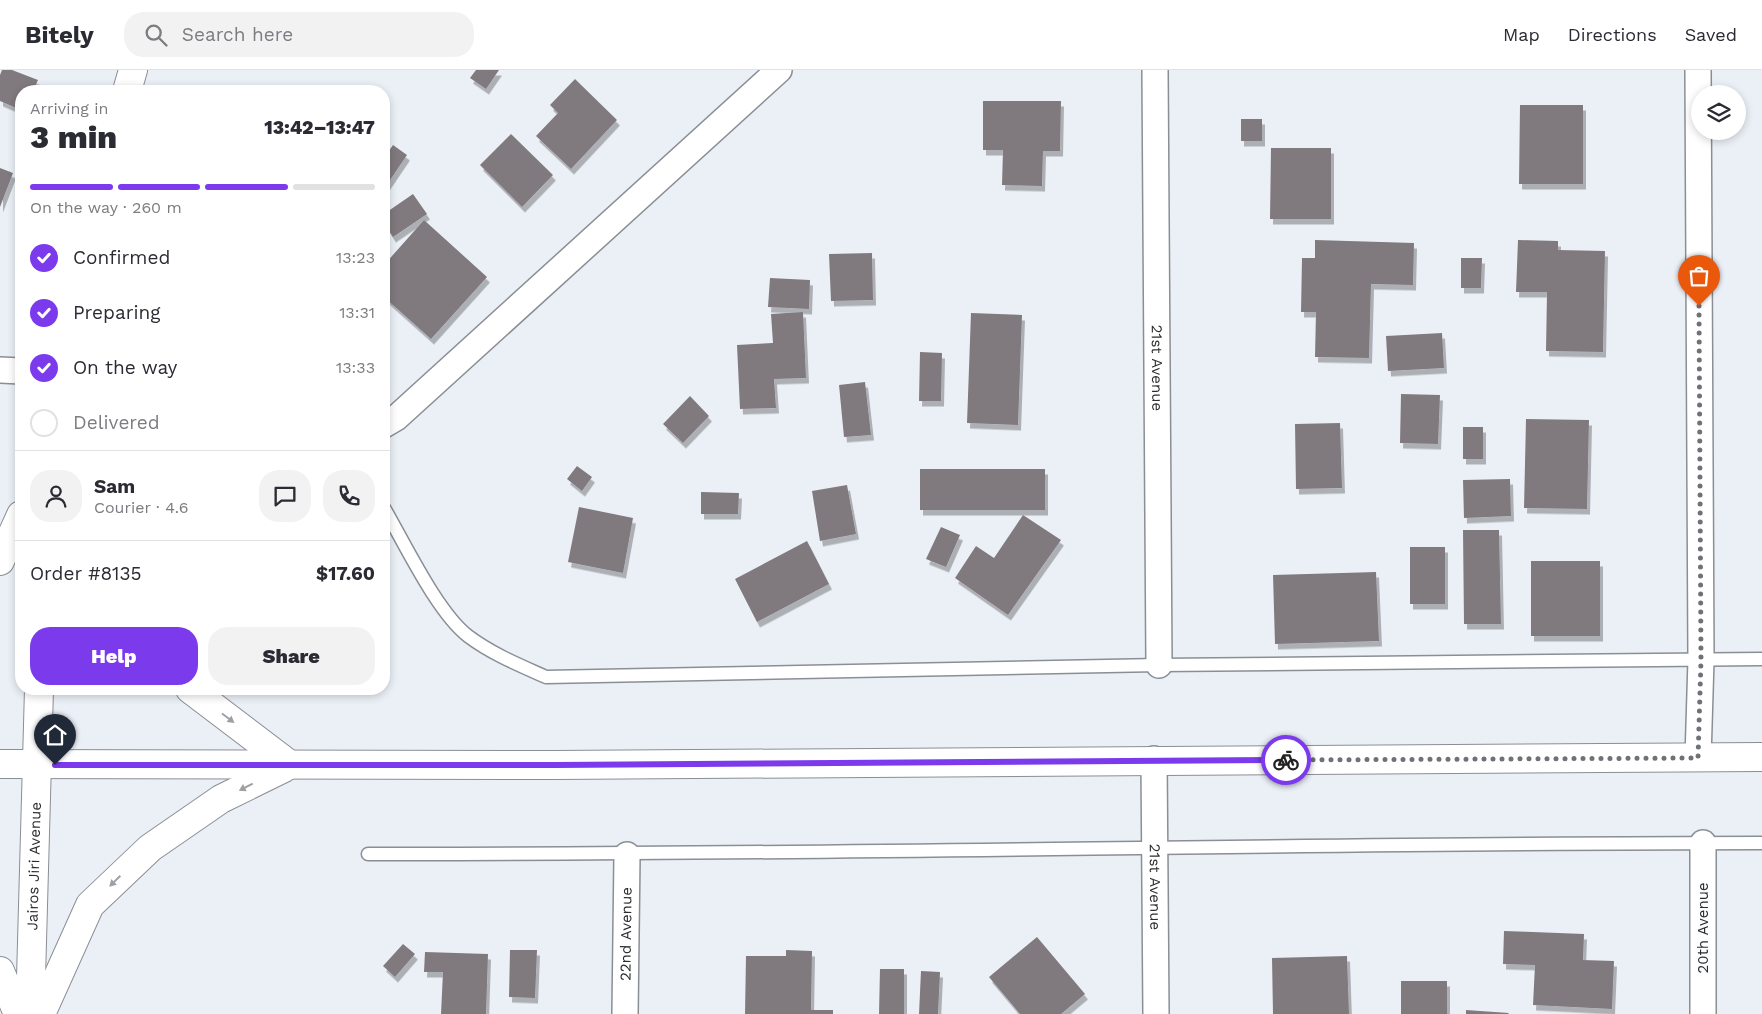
<!DOCTYPE html>
<html lang="en">
<head>
<meta charset="utf-8">
<style>
  body { margin:0; font-family:"Work Sans",sans-serif; background:#f2f2f3; color:#2b2b33; height:100vh; display:flex; flex-direction:column; font-size:19px; white-space:nowrap }
  * { box-sizing:border-box; margin:0 }
  p { font-size:16px; color:#7c7c81 }
  .icon { flex:none; width:28px; height:28px; fill:none; stroke:currentColor; stroke-width:2; stroke-linecap:round; stroke-linejoin:round }
  .map { position:relative; flex:1; overflow:hidden }
  .drawer { position:absolute; left:15px; top:15px; width:375px; height:610px; display:flex; flex-direction:column; background:#fff; border-radius:20px; box-shadow:0 2px 8px #0003 }
  .drawer>* { flex:none }
  .tools { position:absolute; left:1691px; top:15px; display:grid; gap:10px }
  .tools a { display:grid; place-items:center; width:55px; height:55px; border-radius:50%; background:#fff; box-shadow:0 2px 8px #0003; font-size:25px }
  .pin { position:absolute; display:grid; place-items:center; width:42px; height:42px; color:#fff; margin:-51px -21px; border-radius:50% 50% 50% 0; rotate:-45deg; box-shadow:0 0 5px #0007 }
  .pin .icon { rotate:45deg }
  .courier { position:absolute; display:grid; place-items:center; width:50px; height:50px; margin:-25px; border:4px solid #7c3aed; border-radius:50%; background:#fff; color:#222; box-shadow:0 1px 6px #0007 }
  .summary em { font-style:normal; font-weight:800 }
  .summary div { display:flex; flex-direction:column-reverse }
  .summary { display:flex; align-items:center; justify-content:space-between; height:85px; padding:0 15px }
  h1 { font-size:32px; font-weight:800; line-height:38px }
  .bar { display:grid; grid-template-columns:repeat(4,1fr); gap:8px 5px; align-content:center; height:60px; padding:0 15px }
  .bar i { height:6px; border-radius:4px; background:#e1e1e2 }
  .bar .selected { background:#7c3aed }
  .bar p { grid-column:span 4 }
  .line { display:flex; align-items:center; gap:12px; padding:0 15px; border-top:1px solid #e1e1e2 }
  .line div { flex:1 }
  .round { display:grid; place-items:center; flex:none; width:52px; height:52px; border-radius:20px; background:#f2f2f3 }
  ol { padding:0 15px; list-style:none }
  li { display:flex; align-items:center; gap:15px; height:55px }
  li p { margin-inline-start:auto }
  li .icon { padding:5px; border-radius:50%; background:#7c3aed; color:#fff; stroke-width:4 }
  li:last-child { color:#7c7c81 }
  li i { width:28px; height:28px; border:2px solid #e1e1e2; border-radius:50% }
  .cta { display:flex; gap:10px; margin-top:auto; padding:10px 15px }
  .cta a { flex:1; height:58px; border-radius:20px; background:#7c3aed; color:#fff; font-size:20px; font-weight:800; line-height:58px; text-align:center }
  .cta a+a { background:#f2f2f3; color:#2b2b33 }
  header { display:flex; align-items:center; gap:30px; box-sizing:border-box; height:70px; padding:0 25px; background:#fff; border-bottom:1px solid #e1e1e2 }
  header strong { font-size:24px }
  nav { display:flex; gap:28px; margin-inline-start:auto; font-size:18px }
  .search { width:350px; height:45px; background:#f2f2f3; display:flex; align-items:center; gap:12px; box-sizing:border-box; padding:0 18px; border-radius:20px; color:#7c7c81; font-size:19px }
  .map>svg:first-child { display:block }
  .building { fill:#807a7f; filter:url(#shadow) }
  .lines { fill:none; stroke-linecap:round; stroke-linejoin:round }
  .lane-casing { stroke:#8a8e95; stroke-width:15 }
  .street-casing { stroke:#8a8e95; stroke-width:28 }
  .secondary-casing { stroke:#8a8e95; stroke-width:30 }
  .lane { stroke:#fff; stroke-width:12 }
  .street { stroke:#fff; stroke-width:25 }
  .secondary { stroke:#fff; stroke-width:28 }
  .oneway { fill:#9fa0a1 }
  .done { stroke:#6e7175; stroke-width:5; stroke-dasharray:0 9 }
  .route { stroke:#7c3aed; stroke-width:6 }
  .labels { text-anchor:middle; dominant-baseline:central; stroke-width:4; stroke-linejoin:round; paint-order:stroke }
  .street-label { font-size:15px; fill:#2a2c2f; stroke:#fcfdfe }
</style>
</head>
<body>
<header>
<strong>Bitely</strong>
<div class="search"><svg class="icon" aria-label="search" viewBox="0 0 24 24"><circle cx="10" cy="10" r="6"/><path d="M15 15l6 6"/></svg>Search here</div>
<nav><a>Map</a><a>Directions</a><a>Saved</a></nav>
</header>
<div class="map">
<svg width="1762" height="944" viewBox="0 0 1762 944">
  <defs>
    <filter id="shadow"><feDropShadow dx="3" dy="5.5" stdDeviation="0" flood-color="#0004"/></filter>
  </defs>
  <rect width="100%" height="100%" fill="#ebf0f7"/>
  <!-- building -->
  <path class="building" d="M2,0H12L38,10L33,21H21V40L0,31V5Z
    M476,0H499L486,19L470,8Z
    M575,9L617,50L571,99L536,66L558,43L550,35Z
    M983,31H1061L1060,81H1043L1042,116L1002,115L1003,80H983Z
    M1520,35H1583V114H1519Z
    M1241,49H1262V71H1241Z
    M511,64L553,105L522,137L480,95Z
    M393,75L407,85L384,119V88Z
    M1271,78H1331V149H1270Z
    M0,98L13,103L0,137Z
    M413,124L427,144L393,167L384,153V144Z
    M424,150L487,207L431,269L384,227V195Z
    M1315,170L1414,173L1413,215L1371,214L1369,288L1315,287L1316,242H1301L1302,188H1315Z
    M1518,170L1558,171V180L1605,181L1603,282L1546,281L1547,222H1516Z
    M872,183L873,230L831,231L829,184Z
    M1461,188H1482L1481,218H1461Z
    M770,208L810,210L809,239L768,237Z
    M803,242L806,308L774,309L776,338L740,339L737,275L773,273L771,244Z
    M971,243L1022,245L1018,355L967,353Z
    M1442,263L1444,298L1388,301L1386,266Z
    M920,282L942,283L941,331H919Z
    M865,312L871,365L844,367L839,315Z
    M1401,324L1440,325L1438,374L1400,373Z
    M690,326L709,346L683,373L663,354Z
    M1526,349L1589,350L1587,439L1524,438Z
    M1340,353L1342,418L1296,419L1295,354Z
    M1463,357H1483V389H1463Z
    M577,396L592,407L582,421L567,409Z
    M920,399H1045V440H920Z
    M1510,409L1511,446L1464,448L1463,410Z
    M847,415L856,464L820,471L812,421Z
    M701,422L739,423L738,444H701Z
    M579,437L633,448L623,503L568,492Z
    M1023,445L1061,470L1008,545L955,508L976,476L994,488Z
    M941,457L960,465L946,497L926,489Z
    M1463,460H1499L1501,554H1464Z
    M807,471L829,514L757,552L735,509Z
    M1410,477H1445V534H1410Z
    M1531,491H1600V566H1531Z
    M1376,502L1379,571L1275,574L1273,505Z
    M1504,861L1584,864L1583,890L1614,891L1612,939L1533,935L1535,895L1503,894Z
    M1037,867L1085,924L1061,944H1020L989,907Z
    M403,874L415,884L395,907L383,896Z
    M510,880H537L535,928L509,927Z
    M786,880L812,881L811,940H833V944H745L746,886H786Z
    M425,882L488,884L486,944H441L443,902H424Z
    M1347,886L1349,944H1273L1272,888Z
    M880,899H904V944H879Z
    M921,901L940,902L938,944H919Z
    M1401,911H1447V944H1401Z
    M1466,940L1509,943L1508,944H1466Z"/>
  <g class="lines">
    <!-- lane casing -->
    <g class="lane-casing">
      <path id="lane" d="M384,438C405,474 437,542 468,566C492,584 519,595 546,607L1159,595L1762,589
        M368,784C833,785 1297,773 1762,773"/>
    </g>
    <!-- street casing -->
    <g class="street-casing">
      <g id="street">
        <path id="s1" d="M1155,0L1159,595"/>
        <path d="M1698,0L1701,590L1698,688"/>
        <path d="M0,300L21,301"/>
        <path d="M384,355L396,348L779,0"/>
        <path id="s2" d="M1154,689L1156,944"/>
        <path d="M1703,773V944"/>
        <path id="s3" d="M625,944L627,785"/>
      </g>
    </g>
    <!-- secondary casing -->
    <g class="secondary-casing">
      <g id="secondary">
        <path d="M127,21L133,0"/>
        <path d="M0,491L21,445"/>
        <path d="M190,619L290,695"/>
        <path d="M0,694L555,695L1762,687"/>
        <path d="M0,901L18,944"/>
        <path id="s4" d="M30,944L39,619"/>
        <path d="M41,944L90,835L150,778L221,729L284,698"/>
      </g>
    </g>
    <!-- lane -->
    <use href="#lane" class="lane"/>
    <!-- street -->
    <use href="#street" class="street"/>
    <!-- secondary -->
    <use href="#secondary" class="secondary"/>
  </g>
  <!-- one-way arrows -->
  <defs><path id="oneway-solid" d="M-6-.8H1V-3.2L6.5 0L1 3.2V.8H-6Z" transform="scale(1.25)"/></defs>
  <g class="oneway">
    <use href="#oneway-solid" transform="translate(228 648) rotate(37)"/>
    <use href="#oneway-solid" transform="translate(246 717) rotate(153)"/>
    <use href="#oneway-solid" transform="translate(115 811) rotate(136)"/>
  </g>
  <g class="lines">
    <!-- done -->
    <path class="done" d="M1286,690L1698,688L1701,590L1699,236"/>
    <!-- route -->
    <path class="route" d="M55,695H555L1286,690"/>
  </g>
  <g class="labels">
    <!-- street labels -->
    <g class="street-label">
      <text stroke="none"><textPath href="#s1" startOffset="298">21st Avenue</textPath></text>
      <text stroke="none"><textPath href="#s4" startOffset="148">Jairos Jiri Avenue</textPath></text>
      <text stroke="none"><textPath href="#s2" startOffset="128">21st Avenue</textPath></text>
      <text transform="translate(1703 858) rotate(-90)">20th Avenue</text>
      <text stroke="none"><textPath href="#s3" startOffset="80">22nd Avenue</textPath></text>
    </g>
  </g>
</svg>
<div class="tools">
<a><svg class="icon" aria-label="layers" viewBox="0 0 24 24"><path d="M12 4l9 5-9 5-9-5zM3 14l9 5 9-5"/></svg></a>
</div>
<div class="pin" style="left:1699px;top:236px;background:#ea580c"><svg class="icon" aria-label="bag" viewBox="0 0 24 24"><path d="M5 8h14l-1 12H6zM9 8a3 3 0 0 1 6 0"/></svg></div>
<div class="pin" style="left:55px;top:695px;background:#1f2937"><svg class="icon" aria-label="home" viewBox="0 0 24 24"><path d="M3 11l9-7 9 7M6 9v11h12V9"/></svg></div>
<div class="courier" style="left:1286px;top:690px"><svg class="icon" aria-label="bike" viewBox="0 0 24 24"><circle cx="6" cy="16" r="4"/><circle cx="18" cy="16" r="4"/><path d="M6 16l4-8h5l3 8M10 8l3 8H6M13 5h3"/></svg></div>
<section class="drawer">
<div class="summary"><div><h1>3 min</h1><p>Arriving in</p></div><em>13:42–13:47</em></div>
<div class="bar"><i class="selected"></i><i class="selected"></i><i class="selected"></i><i></i><p>On the way · 260 m</p></div>
<ol>
<li><svg class="icon" aria-label="check" viewBox="0 0 24 24"><path d="M5 12l5 5 9-10"/></svg>Confirmed<p>13:23</p></li>
<li><svg class="icon" aria-label="check" viewBox="0 0 24 24"><path d="M5 12l5 5 9-10"/></svg>Preparing<p>13:31</p></li>
<li><svg class="icon" aria-label="check" viewBox="0 0 24 24"><path d="M5 12l5 5 9-10"/></svg>On the way<p>13:33</p></li>
<li><i></i>Delivered</li>
</ol>
<div class="line" style="height:90px"><a class="round"><svg class="icon" aria-label="person" viewBox="0 0 24 24"><circle cx="12" cy="8" r="4"/><path d="M4 21q1-7 8-7t8 7"/></svg></a><div><b>Sam</b><p>Courier · 4.6</p></div><a class="round"><svg class="icon" aria-label="chat" viewBox="0 0 24 24"><path d="M4 5h16v11H9l-5 4z"/></svg></a><a class="round"><svg class="icon" aria-label="phone" viewBox="0 0 24 24"><path d="M5 4h4l2 5-3 2q2 4 5 5l2-3 5 2v4C11 20 4 13 5 4z"/></svg></a></div>
<div class="line" style="height:65px"><div>Order #8135</div><b>$17.60</b></div>
<div class="cta"><a>Help</a><a>Share</a></div>
</section>
</div>
</body>
</html>
